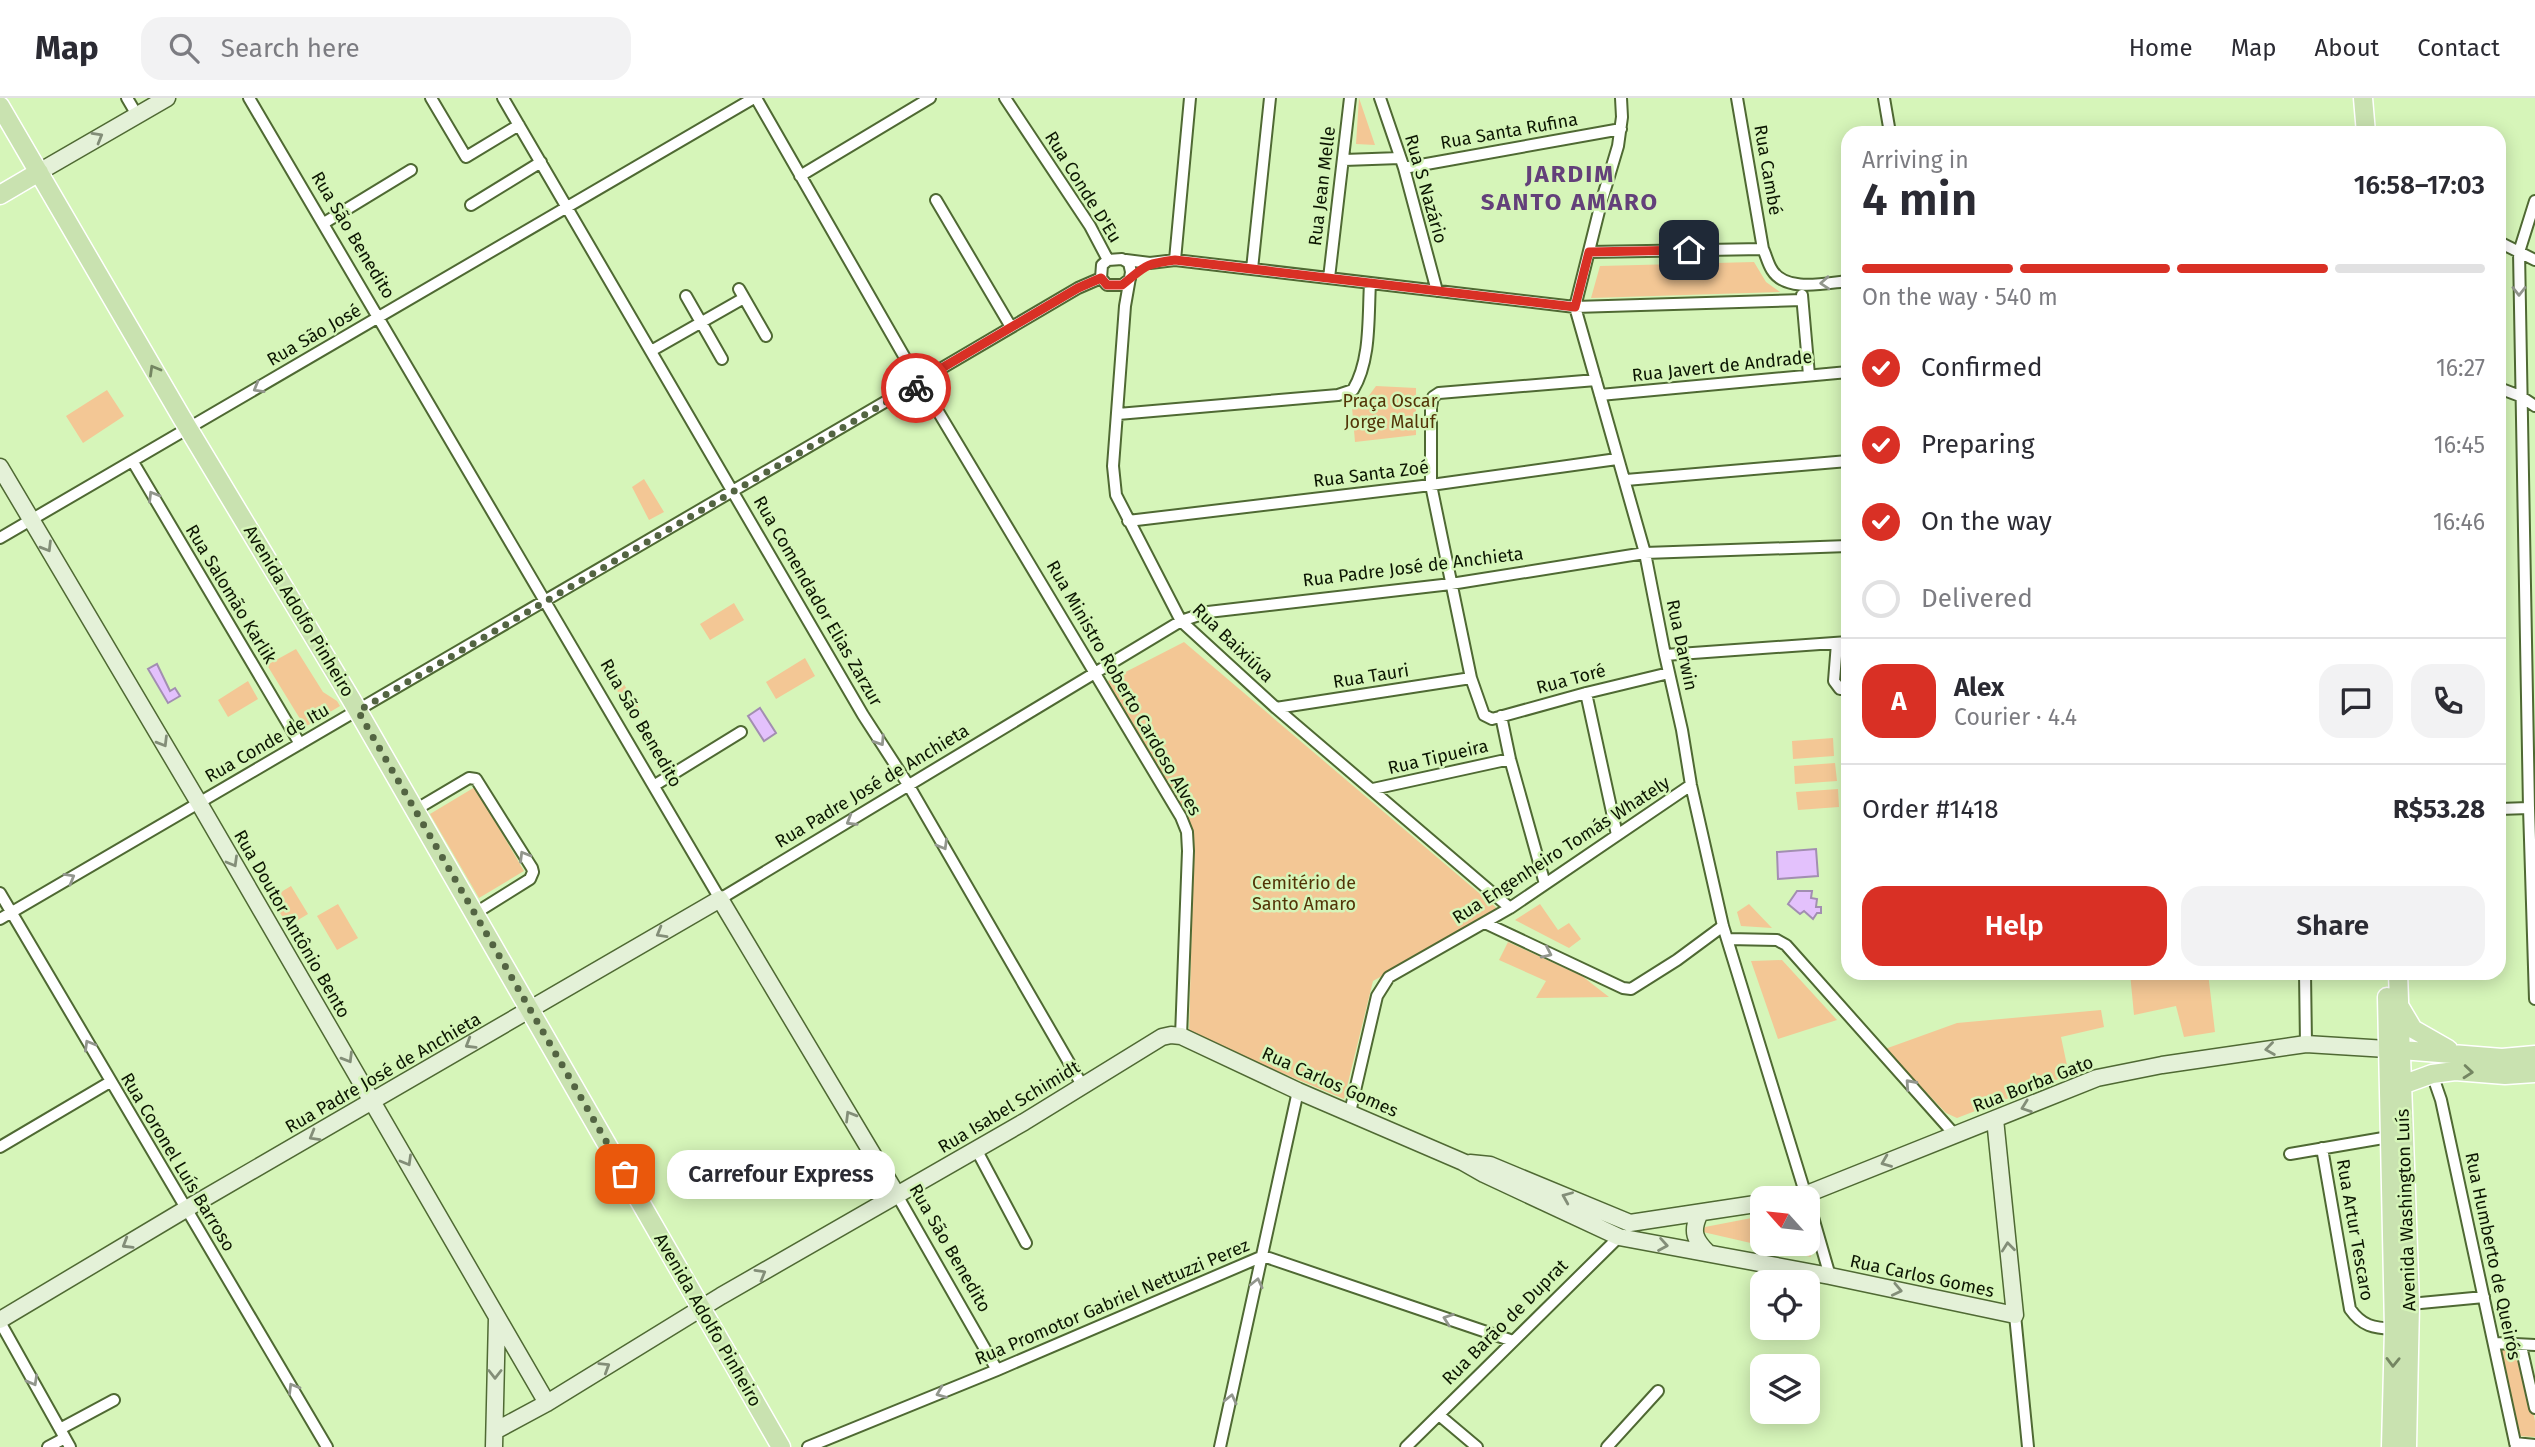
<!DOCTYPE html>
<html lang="en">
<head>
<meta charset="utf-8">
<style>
  body { margin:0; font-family:"Fira Sans",sans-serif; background:#f2f2f3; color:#2b2b33; height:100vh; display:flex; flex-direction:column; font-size:26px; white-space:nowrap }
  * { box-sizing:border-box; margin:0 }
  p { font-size:23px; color:#7c7c81 }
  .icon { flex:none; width:38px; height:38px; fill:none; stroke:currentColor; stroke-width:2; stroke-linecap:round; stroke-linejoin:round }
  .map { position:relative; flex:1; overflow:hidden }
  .sheet { position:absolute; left:1841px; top:28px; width:665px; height:854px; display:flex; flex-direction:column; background:#fff; border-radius:21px; box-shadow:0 4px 18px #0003 }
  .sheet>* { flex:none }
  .needle { width:46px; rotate:297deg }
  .fabs { position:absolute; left:1750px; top:1088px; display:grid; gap:14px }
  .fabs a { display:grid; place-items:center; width:70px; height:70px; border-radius:14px; background:#fff; box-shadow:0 4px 18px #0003; font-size:35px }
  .pin { position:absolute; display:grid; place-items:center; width:60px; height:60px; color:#fff; margin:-30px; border-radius:14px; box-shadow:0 4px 10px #0006 }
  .courier { position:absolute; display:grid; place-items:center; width:70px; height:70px; margin:-35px; border:5px solid #d93025; border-radius:50%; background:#fff; color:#222; box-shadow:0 2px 9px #0007 }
  .bubble { position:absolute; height:49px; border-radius:21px; background:#fff; box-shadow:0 4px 18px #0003; font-size:23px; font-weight:600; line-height:49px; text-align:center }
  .summary em { font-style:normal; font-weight:600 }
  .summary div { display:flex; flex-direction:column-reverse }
  .summary { display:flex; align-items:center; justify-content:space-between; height:119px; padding:0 21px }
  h1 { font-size:46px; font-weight:600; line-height:52px }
  .bar { display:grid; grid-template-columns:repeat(4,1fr); gap:10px 7px; align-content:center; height:84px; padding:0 21px }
  .bar i { height:9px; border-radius:5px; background:#e1e1e2 }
  .bar .current { background:#d93025 }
  .bar p { grid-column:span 4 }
  .line { display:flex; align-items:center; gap:18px; padding:0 21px; border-top:2px solid #e1e1e2 }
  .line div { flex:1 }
  .round { display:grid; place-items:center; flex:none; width:74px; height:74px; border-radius:21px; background:#f2f2f3 }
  ol { padding:0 21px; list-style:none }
  li { display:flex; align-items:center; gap:21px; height:77px }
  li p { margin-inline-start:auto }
  li .icon { padding:7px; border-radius:50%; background:#d93025; color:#fff; stroke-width:4 }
  li:last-child { color:#7c7c81 }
  li i { width:38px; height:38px; border:4px solid #e1e1e2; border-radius:50% }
  .button { display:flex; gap:14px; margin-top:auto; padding:14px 21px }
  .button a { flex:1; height:80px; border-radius:21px; background:#d93025; color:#fff; font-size:28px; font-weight:600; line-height:80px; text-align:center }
  .button a+a { background:#f2f2f3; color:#2b2b33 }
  header { display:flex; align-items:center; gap:42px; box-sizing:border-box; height:98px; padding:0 35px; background:#fff; border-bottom:2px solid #e1e1e2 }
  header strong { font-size:33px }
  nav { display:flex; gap:38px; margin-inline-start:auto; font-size:24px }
  .search { width:490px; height:63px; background:#f2f2f3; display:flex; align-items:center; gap:18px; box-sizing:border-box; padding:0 24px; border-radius:21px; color:#7c7c81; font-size:26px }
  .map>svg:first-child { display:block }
  .green { fill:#f3c795 }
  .water { fill:#e3c1fc; stroke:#a28eb1; stroke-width:2 }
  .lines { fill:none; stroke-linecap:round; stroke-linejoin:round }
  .street-casing { stroke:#4f6933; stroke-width:14 }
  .secondary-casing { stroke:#4f6933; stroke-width:19 }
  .primary-casing { stroke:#fff; stroke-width:21 }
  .street { stroke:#fff; stroke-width:10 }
  .secondary { stroke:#e4f1d8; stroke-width:16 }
  .primary { stroke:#c9e2b0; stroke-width:18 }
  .oneway { stroke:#838e78 }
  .oneway2 { stroke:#92968d }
  .oneway3 { stroke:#748662 }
  .done { stroke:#536442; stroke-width:7; stroke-dasharray:0 12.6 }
  .route { stroke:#d93025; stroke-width:9 }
  .labels { text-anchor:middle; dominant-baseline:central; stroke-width:5; stroke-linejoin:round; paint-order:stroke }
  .street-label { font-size:18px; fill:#0c1602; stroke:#d6f5b9 }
  .park-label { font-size:18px; fill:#523407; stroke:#d6f5b9 }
  .district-label { font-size:24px; font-weight:bold; letter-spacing:2px; fill:#63407a; stroke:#d6f5b9 }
</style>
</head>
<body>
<header>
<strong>Map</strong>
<div class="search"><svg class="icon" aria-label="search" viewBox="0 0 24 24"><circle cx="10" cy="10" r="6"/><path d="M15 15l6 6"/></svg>Search here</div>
<nav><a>Home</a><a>Map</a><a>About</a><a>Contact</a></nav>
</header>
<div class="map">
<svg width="2535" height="1349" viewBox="0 0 2535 1349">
  <rect width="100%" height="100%" fill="#d6f5b9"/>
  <!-- green -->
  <path class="green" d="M1359,0L1375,47L1356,46Z
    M1754,164L1766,184L1780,194L1591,200L1600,168Z
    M1376,288L1416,290V337L1355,344L1352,309L1368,299Z
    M107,292L124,318L83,345L66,318Z
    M644,381L664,414L649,422L632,389Z
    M734,505L744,522L710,542L700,526Z
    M1184,544L1499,812L1373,883L1344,1001L1189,936L1194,736L1149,662L1108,583Z
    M296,551L323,594L337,603L340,608L305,629L267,567Z
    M805,560L815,578L776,601L766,584Z
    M618,577L642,615L634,620L610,581Z
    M248,583L258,601L228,619L218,602Z
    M1833,640L1834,658L1793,661L1792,643Z
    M1835,665L1837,683L1795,686L1794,668Z
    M475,689L524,773L479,800L430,716Z
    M1838,691L1839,709L1798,712L1796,694Z
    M291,788L308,816L288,828L271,800Z
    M338,806L358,840L337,852L317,818Z
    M1540,806L1558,832L1569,825L1581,841L1569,850L1515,822Z
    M1749,806L1772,830L1741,828L1737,814Z
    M1508,844L1582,878L1609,899L1536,900L1546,883L1499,862Z
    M1782,862L1837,922L1778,941L1751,863Z
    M2130,875H2208L2215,934L2184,939L2176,908L2134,917Z
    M2101,912L2104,929L2061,939L2069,977L1957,1020L1946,1015L1885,951L1957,925Z
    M1762,1118V1146H1807L1811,1159L1703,1134L1705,1129Z
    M2500,1251L2519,1252L2535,1323V1339L2518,1338Z"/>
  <!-- water -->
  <path class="water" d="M157,566L170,593L175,590L180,598L168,605L148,571Z
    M760,610L776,635L764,643L748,618Z
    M1816,751L1818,778L1778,781L1777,754Z
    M1797,793H1812L1811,800L1817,801L1816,809H1821V815H1817L1813,821L1804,813L1800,816L1788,806Z"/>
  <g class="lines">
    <!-- street casing -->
    <g class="street-casing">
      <path id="street" d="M127,0L137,17
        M249,0L720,801L1181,523L1208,514L1451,486L1645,455L1848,448
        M431,0L466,59L519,27
        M503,0L863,617L909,688L1082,987
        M756,0L916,279
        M1005,0L1090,128L1108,162
        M1380,0L1404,70L1437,193
        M1621,0L1622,19L1618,48L1601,105L1575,209L1645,455L1665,557L1682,632L1691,687L1723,828L1807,1101
        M1737,0L1763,151C1766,157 1768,166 1772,172C1786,195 1826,185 1848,183
        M1884,0L1890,35
        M1344,62L1400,60
        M1404,70L1621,31
        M800,78L930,0
        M936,102L1011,229
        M2535,103L2519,154L2529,710L2535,901
        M471,107L541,64
        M324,125L411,72
        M2499,144L2535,162
        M1589,154L1763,151
        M1126,162L1150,165L1175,162L1575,209L1802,202
        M1175,162L1190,0
        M1252,171L1270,0
        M1329,180L1350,0
        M1130,181L1122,187H1107L1101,180L1102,167L1108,162L1122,161L1129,165L1131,174L1125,208L1113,368L1116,397L1181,523L1276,610L1510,810
        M739,191L766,238
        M1802,197L1809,277
        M686,198L722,261
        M651,253L744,200
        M925,280L1078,190L1101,180
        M1596,282L1439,295L1433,299L1431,309V387L1471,580L1484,617L1492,621L1586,595L1669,575
        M924,290L1181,719L1187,734L1188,753L1181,938
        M2499,290L2520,298L2535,308
        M1600,297L1848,274
        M1118,316L1338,297L1353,292C1371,262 1368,220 1370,185
        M133,364L300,646
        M1626,382L1848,363
        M1128,423L1431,387L1617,361
        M0,440L754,0
        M1837,545L1834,583L1840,591H1848
        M1665,557L1848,544
        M1586,595L1617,737
        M1276,610L1471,580
        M1501,618L1510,661L1545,786
        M655,687L741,634
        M1373,691L1510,661
        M2499,711L2529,710
        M415,712L469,680L476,681L532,770L533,774L530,781L474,816
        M0,795L327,1349
        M0,821L914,287
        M1485,825L1623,890L1631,891L1677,862L1723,828
        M1728,841L1777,842L1786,847L1955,1037
        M2305,875L2306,946
        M2432,976L2441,1002L2516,1349
        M1350,1014L1377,898L1389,879L1510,810L1691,687
        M0,1049L110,984
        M2322,1050L2350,1211C2362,1228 2373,1230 2394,1231
        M976,1051L1026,1145
        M2290,1056L2389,1039
        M897,1097L997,1272
        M1808,1102L1830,1178
        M2410,1206L2484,1199
        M2015,1217L2028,1349
        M0,1224L70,1349
        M2495,1245L2535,1247
        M2521,1248L2535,1310
        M1439,1317L1477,1349
        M60,1331L114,1302
        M2515,1345L2535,1347
        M48,1349L65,1340
        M808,1349L997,1272L1263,1158L1513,1243
        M1220,1349L1298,993
        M1406,1349L1619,1139
        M1607,1349L1658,1293"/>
    </g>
    <!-- secondary casing -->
    <g class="secondary-casing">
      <path id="secondary" d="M39,74L167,0
        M0,369L199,705L547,1305
        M1470,1065L1490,1067L1630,1125L1762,1105
        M1787,1101L1812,1094L2097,980L2162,967L2306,946L2387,951
        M1699,1117C1691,1134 1695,1142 1708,1155
        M0,1222L186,1111L720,801L897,1097
        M495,1333L547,1305L721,1198L1024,1024L1162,939L1171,937L1181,938L1298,993L1463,1064L1484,1076L1619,1139L1830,1178L2015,1217L1995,1021
        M494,1349L497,1220"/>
    </g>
    <!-- primary casing -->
    <g class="primary-casing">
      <path id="primary" d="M2363,0L2366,35
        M0,8L182,320L351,601L781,1349
        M0,97L39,74
        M2398,875L2410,1206L2407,1349
        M2387,899L2394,1231L2391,1349
        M2400,909L2413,931L2448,951
        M2389,951L2502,960L2535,957
        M2402,987L2432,976L2455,973L2505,977L2535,975"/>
    </g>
    <!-- street -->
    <use href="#street" class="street"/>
    <!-- secondary -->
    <use href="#secondary" class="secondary"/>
    <!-- primary -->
    <use href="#primary" class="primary"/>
  </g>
  <!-- one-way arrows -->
  <defs><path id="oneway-chevron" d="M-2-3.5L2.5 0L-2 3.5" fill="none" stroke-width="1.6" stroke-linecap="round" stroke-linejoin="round" transform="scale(1.75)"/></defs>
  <g class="oneway">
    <use href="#oneway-chevron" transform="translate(98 39) rotate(-30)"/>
    <use href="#oneway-chevron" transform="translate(47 449) rotate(59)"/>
    <use href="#oneway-chevron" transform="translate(163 644) rotate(59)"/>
    <use href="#oneway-chevron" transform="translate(233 764) rotate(60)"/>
    <use href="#oneway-chevron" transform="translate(661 835) rotate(150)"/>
    <use href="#oneway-chevron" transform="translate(470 946) rotate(149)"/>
    <use href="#oneway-chevron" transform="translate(2270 951) rotate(172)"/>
    <use href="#oneway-chevron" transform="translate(348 960) rotate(59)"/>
    <use href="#oneway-chevron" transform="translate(2026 1009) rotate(160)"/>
    <use href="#oneway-chevron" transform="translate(850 1018) rotate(-121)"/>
    <use href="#oneway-chevron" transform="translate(314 1038) rotate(150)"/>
    <use href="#oneway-chevron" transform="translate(407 1063) rotate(60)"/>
    <use href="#oneway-chevron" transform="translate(1886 1064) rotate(158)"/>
    <use href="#oneway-chevron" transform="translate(1567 1099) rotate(-157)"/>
    <use href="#oneway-chevron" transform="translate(127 1146) rotate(149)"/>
    <use href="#oneway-chevron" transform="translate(1663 1147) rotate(10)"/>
    <use href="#oneway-chevron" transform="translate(2008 1149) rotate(-96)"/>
    <use href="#oneway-chevron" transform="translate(761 1176) rotate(-30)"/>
    <use href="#oneway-chevron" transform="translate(1897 1192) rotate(12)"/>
    <use href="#oneway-chevron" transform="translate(605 1269) rotate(-32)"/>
    <use href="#oneway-chevron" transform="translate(495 1276) rotate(90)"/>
  </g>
  <g class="oneway2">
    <use href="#oneway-chevron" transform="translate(1825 185) rotate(176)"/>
    <use href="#oneway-chevron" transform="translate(2519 193) rotate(90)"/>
    <use href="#oneway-chevron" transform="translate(258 290) rotate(150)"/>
    <use href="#oneway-chevron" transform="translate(153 398) rotate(-121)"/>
    <use href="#oneway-chevron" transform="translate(880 643) rotate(57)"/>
    <use href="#oneway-chevron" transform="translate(851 723) rotate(149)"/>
    <use href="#oneway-chevron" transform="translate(943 747) rotate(60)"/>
    <use href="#oneway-chevron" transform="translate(524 758) rotate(-121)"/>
    <use href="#oneway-chevron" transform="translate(70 780) rotate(-30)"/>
    <use href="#oneway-chevron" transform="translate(1547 855) rotate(25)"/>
    <use href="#oneway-chevron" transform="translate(89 947) rotate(-120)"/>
    <use href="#oneway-chevron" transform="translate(1910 986) rotate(-132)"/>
    <use href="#oneway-chevron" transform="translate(1257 1185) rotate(-77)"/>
    <use href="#oneway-chevron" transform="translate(1448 1221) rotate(-161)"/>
    <use href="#oneway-chevron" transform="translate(33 1283) rotate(61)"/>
    <use href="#oneway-chevron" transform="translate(293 1290) rotate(-121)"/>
    <use href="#oneway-chevron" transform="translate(941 1295) rotate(158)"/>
    <use href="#oneway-chevron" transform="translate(1231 1301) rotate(-77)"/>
  </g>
  <g class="oneway3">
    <use href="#oneway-chevron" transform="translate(154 272) rotate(-120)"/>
    <use href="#oneway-chevron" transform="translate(2468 974) rotate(5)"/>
    <use href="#oneway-chevron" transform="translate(2393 1264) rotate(91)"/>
  </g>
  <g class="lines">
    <!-- done -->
    <path class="done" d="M625,1076L358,613L914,288L916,290"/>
    <!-- route -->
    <path class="route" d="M916,290H923L926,285L925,280L1078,190L1101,180L1107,187H1122C1146,168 1143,166 1175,162L1575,209L1589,154L1689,152"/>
  </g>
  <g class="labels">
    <!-- street labels -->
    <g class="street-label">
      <text transform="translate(1509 33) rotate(-10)">Rua Santa Rufina</text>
      <text transform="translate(1768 72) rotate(80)">Rua Cambé</text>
      <text transform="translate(1322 88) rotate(-83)">Rua Jean Melle</text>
      <text transform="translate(1083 89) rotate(58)">Rua Conde D'Eu</text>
      <text transform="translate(1426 91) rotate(74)">Rua S Nazário</text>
      <text transform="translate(353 137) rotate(59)">Rua São Benedito</text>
      <text transform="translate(314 237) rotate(-30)">Rua São José</text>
      <text transform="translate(1722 268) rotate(-6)">Rua Javert de Andrade</text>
      <text transform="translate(1371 376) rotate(-7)">Rua Santa Zoé</text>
      <text transform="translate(1413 469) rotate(-7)">Rua Padre José de Anchieta</text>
      <text transform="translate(231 496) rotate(59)">Rua Salomão Karlik</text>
      <text transform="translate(818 503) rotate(60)">Rua Comendador Elias Zarzur</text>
      <text transform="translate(299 513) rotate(59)">Avenida Adolfo Pinheiro</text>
      <text transform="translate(1233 545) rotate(44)">Rua Baixiúva</text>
      <text transform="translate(1682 547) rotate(78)">Rua Darwin</text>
      <text transform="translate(1371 578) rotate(-9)">Rua Tauri</text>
      <text transform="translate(1571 581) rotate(-15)">Rua Toré</text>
      <text transform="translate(1124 590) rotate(60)">Rua Ministro Roberto Cardoso Alves</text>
      <text transform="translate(641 625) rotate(60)">Rua São Benedito</text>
      <text transform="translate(267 645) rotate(-30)">Rua Conde de Itu</text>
      <text transform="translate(1438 659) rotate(-13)">Rua Tipueira</text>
      <text transform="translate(872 688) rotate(-31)">Rua Padre José de Anchieta</text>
      <text transform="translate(1561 752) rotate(-33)">Rua Engenheiro Tomás Whately</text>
      <text transform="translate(292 826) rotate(60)">Rua Doutor Antônio Bento</text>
      <text transform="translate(383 975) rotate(-30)">Rua Padre José de Anchieta</text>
      <text transform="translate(1330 984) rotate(24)">Rua Carlos Gomes</text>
      <text transform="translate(2033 986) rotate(-21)">Rua Borba Gato</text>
      <text transform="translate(1009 1009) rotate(-31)">Rua Isabel Schimidt</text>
      <text transform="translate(178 1064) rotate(59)">Rua Coronel Luís Barroso</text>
      <text transform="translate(2406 1112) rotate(-92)">Avenida Washington Luís</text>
      <text transform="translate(2355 1132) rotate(80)">Rua Artur Tescaro</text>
      <text transform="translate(950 1150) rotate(60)">Rua São Benedito</text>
      <text transform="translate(2493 1158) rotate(78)">Rua Humberto de Queirós</text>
      <text transform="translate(1922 1178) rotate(12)">Rua Carlos Gomes</text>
      <text transform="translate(1112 1204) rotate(-23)">Rua Promotor Gabriel Nettuzzi Perez</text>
      <text transform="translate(708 1222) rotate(60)">Avenida Adolfo Pinheiro</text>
      <text transform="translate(1505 1224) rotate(-45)">Rua Barão de Duprat</text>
    </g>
    <!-- park labels -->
    <g class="park-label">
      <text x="1390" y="303">Praça Oscar<tspan x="1390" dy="21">Jorge Maluf</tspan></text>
      <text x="1304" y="785">Cemitério de<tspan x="1304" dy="21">Santo Amaro</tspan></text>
    </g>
    <!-- district labels -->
    <g class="district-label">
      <text x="1570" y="76">JARDIM<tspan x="1570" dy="28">SANTO AMARO</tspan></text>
    </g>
  </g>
</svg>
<div class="fabs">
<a><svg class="needle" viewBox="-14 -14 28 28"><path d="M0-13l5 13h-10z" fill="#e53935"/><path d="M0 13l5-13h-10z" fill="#7c7c81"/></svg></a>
<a><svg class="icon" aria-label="locate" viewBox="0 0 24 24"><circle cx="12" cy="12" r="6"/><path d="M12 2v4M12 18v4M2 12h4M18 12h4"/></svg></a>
<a><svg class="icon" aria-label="layers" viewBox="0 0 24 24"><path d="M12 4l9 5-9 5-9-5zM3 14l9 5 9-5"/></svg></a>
</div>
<div class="pin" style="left:625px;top:1076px;background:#ea580c"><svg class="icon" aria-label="bag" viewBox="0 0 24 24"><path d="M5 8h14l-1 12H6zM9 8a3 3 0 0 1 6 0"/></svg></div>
<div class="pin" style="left:1689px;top:152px;background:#1f2937"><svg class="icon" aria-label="home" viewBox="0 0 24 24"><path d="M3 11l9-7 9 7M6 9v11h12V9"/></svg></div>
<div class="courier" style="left:916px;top:290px"><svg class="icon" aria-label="bike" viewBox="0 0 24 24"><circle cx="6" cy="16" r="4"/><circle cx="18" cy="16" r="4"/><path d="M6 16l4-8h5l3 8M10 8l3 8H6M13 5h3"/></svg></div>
<div class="bubble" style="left:667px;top:1052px;width:228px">Carrefour Express</div>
<section class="sheet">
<div class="summary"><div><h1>4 min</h1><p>Arriving in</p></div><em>16:58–17:03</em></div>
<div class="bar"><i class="current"></i><i class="current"></i><i class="current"></i><i></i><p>On the way · 540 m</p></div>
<ol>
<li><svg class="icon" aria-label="check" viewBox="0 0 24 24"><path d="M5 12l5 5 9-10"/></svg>Confirmed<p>16:27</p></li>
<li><svg class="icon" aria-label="check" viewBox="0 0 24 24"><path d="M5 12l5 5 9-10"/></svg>Preparing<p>16:45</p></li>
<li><svg class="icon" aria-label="check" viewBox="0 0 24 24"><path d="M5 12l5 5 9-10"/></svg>On the way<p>16:46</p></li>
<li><i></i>Delivered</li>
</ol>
<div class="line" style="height:126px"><b class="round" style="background:#d93025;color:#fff">A</b><div><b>Alex</b><p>Courier · 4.4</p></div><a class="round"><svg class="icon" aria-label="chat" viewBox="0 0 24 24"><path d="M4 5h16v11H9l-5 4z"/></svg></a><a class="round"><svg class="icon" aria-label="phone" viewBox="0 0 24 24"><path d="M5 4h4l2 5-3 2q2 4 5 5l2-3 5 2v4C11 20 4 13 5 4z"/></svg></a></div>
<div class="line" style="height:91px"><div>Order #1418</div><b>R$53.28</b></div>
<div class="button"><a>Help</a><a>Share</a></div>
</section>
</div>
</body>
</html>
